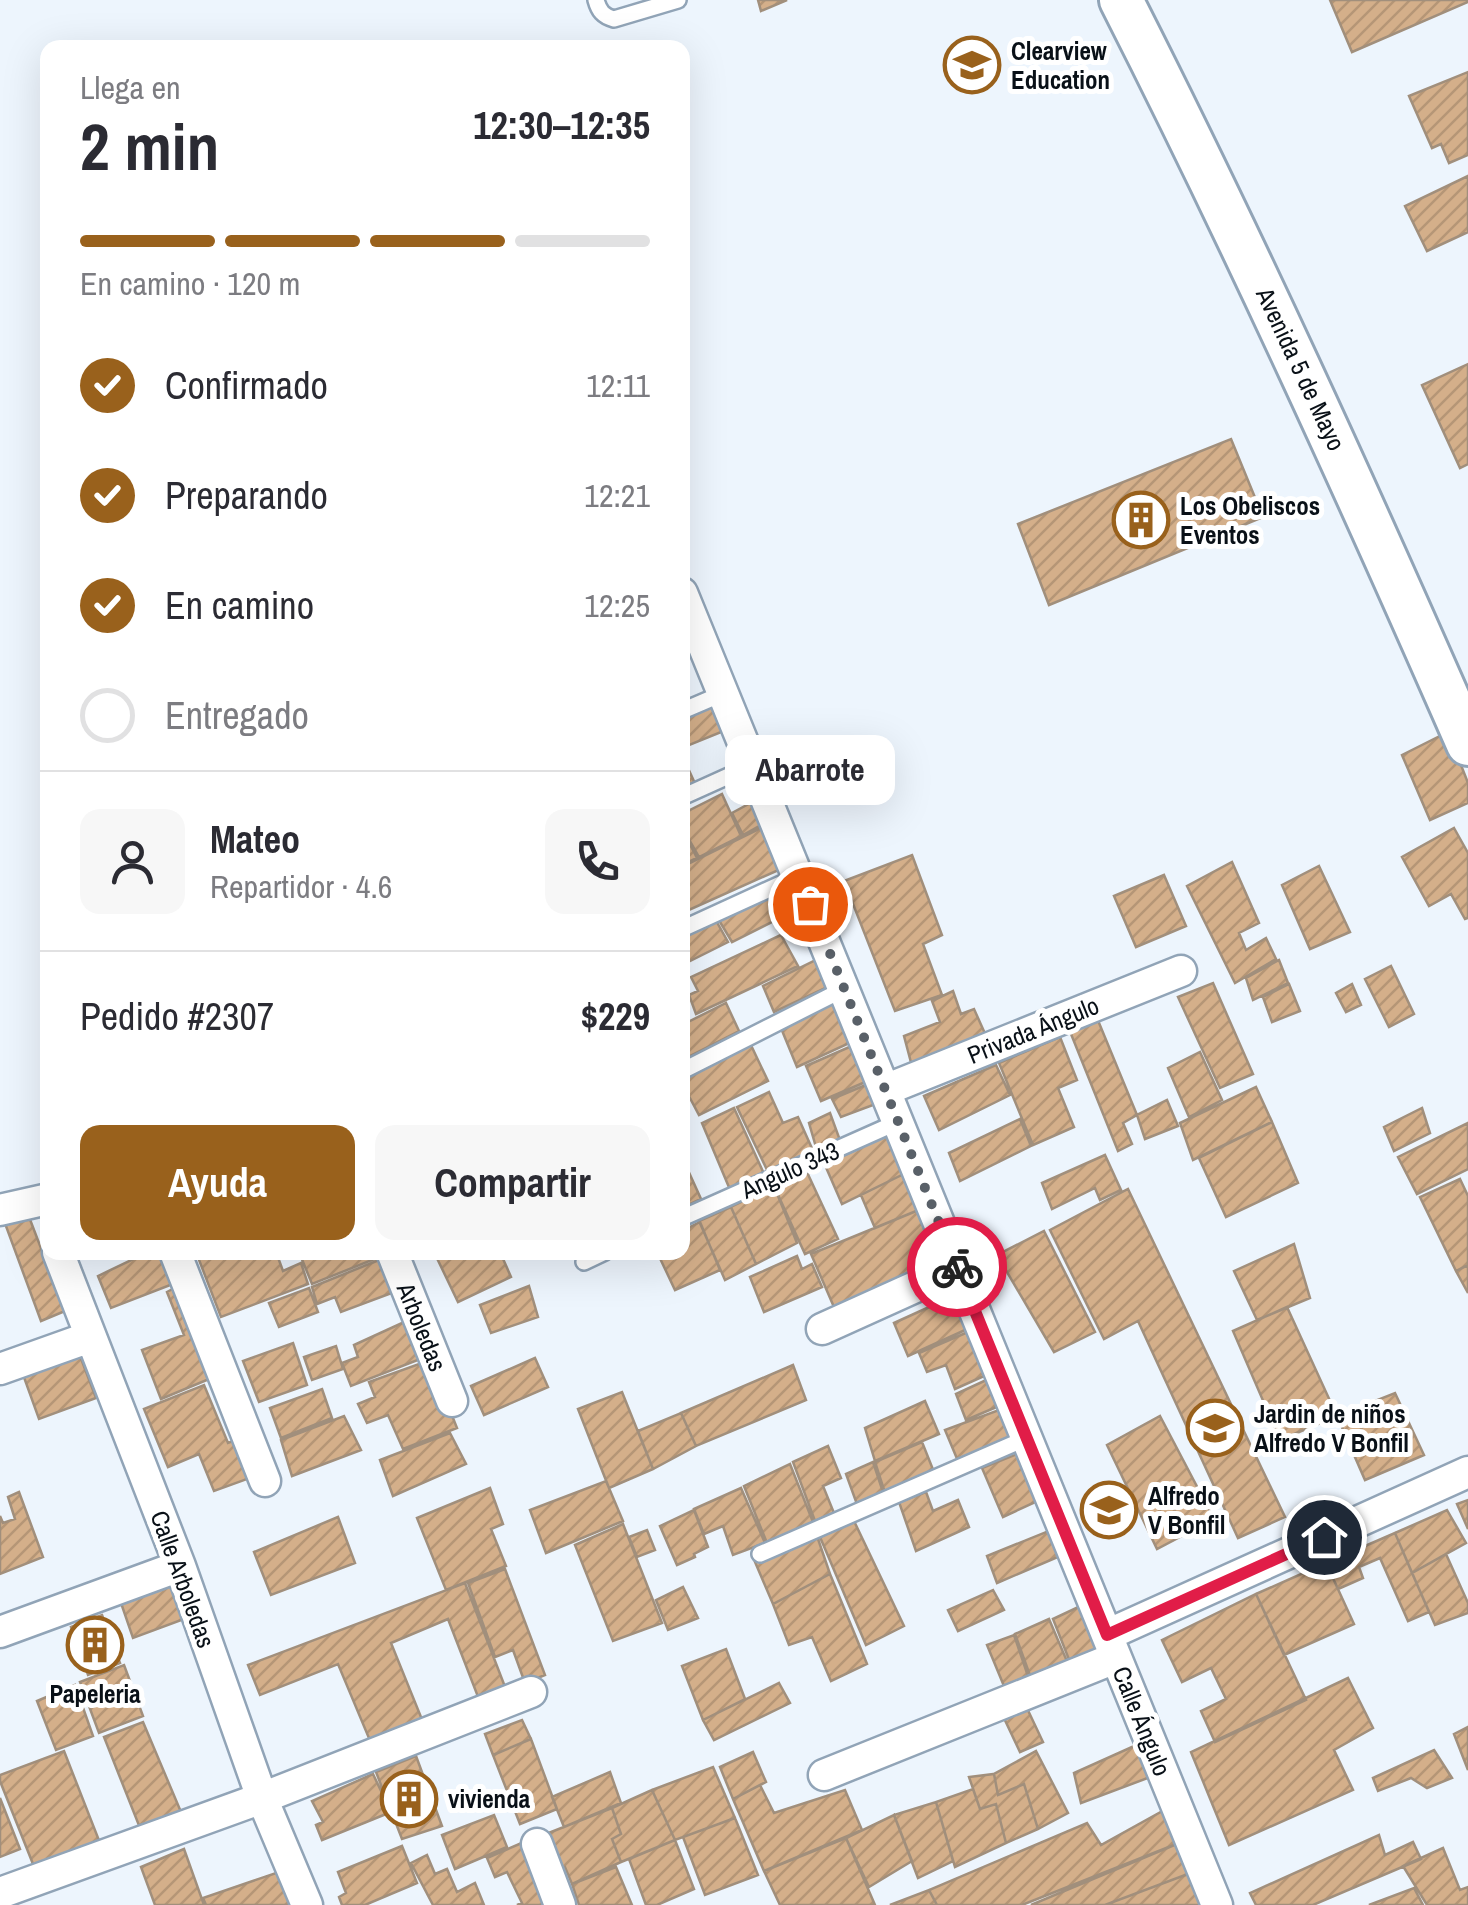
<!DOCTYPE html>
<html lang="es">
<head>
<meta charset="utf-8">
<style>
  body { margin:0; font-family:"Archivo Narrow",sans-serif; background:#f7f7f7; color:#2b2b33; height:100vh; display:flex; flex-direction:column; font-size:38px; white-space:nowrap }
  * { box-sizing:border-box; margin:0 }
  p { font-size:32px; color:#7c7c81 }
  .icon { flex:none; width:55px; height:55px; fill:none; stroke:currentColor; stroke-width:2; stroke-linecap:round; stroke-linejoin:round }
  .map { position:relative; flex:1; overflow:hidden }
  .details { position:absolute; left:40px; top:40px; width:650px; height:1220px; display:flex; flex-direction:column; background:#fff; border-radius:20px; box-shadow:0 10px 40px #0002 }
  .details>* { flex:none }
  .pin { position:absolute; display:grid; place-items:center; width:85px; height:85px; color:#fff; margin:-42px; border:5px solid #fff; border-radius:50%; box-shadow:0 2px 10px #0007 }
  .courier { position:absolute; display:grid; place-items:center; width:100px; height:100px; margin:-50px; border:8px solid #e11d48; border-radius:50%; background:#fff; color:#222; box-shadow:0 2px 12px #0007 }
  .bubble { position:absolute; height:70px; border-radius:20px; background:#fff; box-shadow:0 10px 40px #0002; font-size:32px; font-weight:700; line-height:70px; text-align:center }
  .head em { font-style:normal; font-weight:700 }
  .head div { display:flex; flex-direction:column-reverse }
  .head { display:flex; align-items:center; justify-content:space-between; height:170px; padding:0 40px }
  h1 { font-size:65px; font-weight:700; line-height:75px }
  .bar { display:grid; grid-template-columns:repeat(4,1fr); gap:15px 10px; align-content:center; height:120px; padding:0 40px }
  .bar i { height:12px; border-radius:8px; background:#e1e1e2 }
  .bar .selected { background:#99611c }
  .bar p { grid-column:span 4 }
  .line { display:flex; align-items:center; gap:25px; padding:0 40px; border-top:2px solid #e1e1e2 }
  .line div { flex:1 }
  .round { display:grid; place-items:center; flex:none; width:105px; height:105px; border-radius:20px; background:#f7f7f7 }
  ol { padding:0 40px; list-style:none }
  li { display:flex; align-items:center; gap:30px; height:110px }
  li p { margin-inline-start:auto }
  li .icon { padding:10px; border-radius:50%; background:#99611c; color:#fff; stroke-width:4 }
  li:last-child { color:#7c7c81 }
  li i { width:55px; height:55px; border:5px solid #e1e1e2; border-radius:50% }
  .action { display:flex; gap:20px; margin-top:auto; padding:20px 40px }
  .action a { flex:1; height:115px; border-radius:20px; background:#99611c; color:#fff; font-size:40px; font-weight:700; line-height:115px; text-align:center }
  .action a+a { background:#f7f7f7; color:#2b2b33 }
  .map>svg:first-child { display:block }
  .building { fill:url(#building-hatch); stroke:#a18f7c; stroke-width:2.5 }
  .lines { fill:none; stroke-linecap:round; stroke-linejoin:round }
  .service-casing { stroke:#91a4b7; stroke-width:20 }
  .minor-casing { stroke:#91a4b7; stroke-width:35 }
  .secondary-casing { stroke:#91a4b7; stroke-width:48 }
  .service { stroke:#fff; stroke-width:15 }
  .minor { stroke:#fff; stroke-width:30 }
  .secondary { stroke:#fff; stroke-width:42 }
  .done { stroke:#596068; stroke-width:10; stroke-dasharray:0 18 }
  .route { stroke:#e11d48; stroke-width:12 }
  .labels { text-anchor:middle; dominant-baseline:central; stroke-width:10; stroke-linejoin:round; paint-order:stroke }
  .poi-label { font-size:25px; font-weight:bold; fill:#091017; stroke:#fff; text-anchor:start }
  .street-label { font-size:25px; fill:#091017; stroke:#fff }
</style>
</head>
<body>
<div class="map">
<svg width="1468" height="1905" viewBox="0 0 1468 1905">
  <defs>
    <pattern id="building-hatch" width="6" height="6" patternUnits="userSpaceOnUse" patternTransform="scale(2.5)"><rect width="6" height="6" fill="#d4af8a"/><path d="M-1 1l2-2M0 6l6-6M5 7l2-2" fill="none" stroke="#b59676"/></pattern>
  </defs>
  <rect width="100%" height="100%" fill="#edf5fd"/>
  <!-- building -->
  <path class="building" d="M758,0H787L761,11Z
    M1330,0H1468V2L1352,52Z
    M1468,72V155L1449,163L1441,144L1432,148L1409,96Z
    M1468,176V232L1427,251L1405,206Z
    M1468,364V464L1460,468L1422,385Z
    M1231,439L1263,517L1049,605L1018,524Z
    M721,699L731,728L682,748V715Z
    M1448,732L1468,783V803L1430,820L1402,755Z
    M682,755L697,788L682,795Z
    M722,794L741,836L699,857L682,827V814Z
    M756,800L765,823L743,835L732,813Z
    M767,825L783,868L682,913V867Z
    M1454,828L1468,853V918L1465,919L1451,894L1429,906L1402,857Z
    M682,829L697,858L682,865Z
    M912,855L942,935L923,944L942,995L895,1011L844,881Z
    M1232,862L1259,923L1239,933L1246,950L1266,938L1276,959L1235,983L1187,886Z
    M1319,866L1350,932L1310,949L1282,885Z
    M1164,875L1186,926L1136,947L1114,896Z
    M784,885L794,911L732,942L717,917Z
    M714,917L728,942L682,965V932Z
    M781,935L798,966L696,1014L689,995L698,991L691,977Z
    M820,958L832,985L774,1012L763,986Z
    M1279,960L1288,983L1253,1000L1246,978Z
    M1391,966L1414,1014L1389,1027L1365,979Z
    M1213,983L1253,1074L1220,1088L1178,997Z
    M1289,984L1300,1011L1272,1022L1263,997Z
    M1352,984L1361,1005L1346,1012L1336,993Z
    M953,991L961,1014L974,1009L987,1038L913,1070L904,1036L940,1022L932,1001Z
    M834,1002L854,1041L797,1067L781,1028Z
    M726,1003L739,1031L682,1060V1025Z
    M1097,1018L1137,1115L1123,1123L1132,1144L1118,1151L1069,1029Z
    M1060,1037L1077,1080L1058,1088L1074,1127L1033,1145L999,1063Z
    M749,1041L768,1081L699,1115L682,1083V1075Z
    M854,1045L870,1080L821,1101L806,1066Z
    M1200,1052L1222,1100L1189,1117L1168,1068Z
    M996,1065L1010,1095L939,1130L924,1096Z
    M873,1082L881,1102L841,1117L832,1099Z
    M1256,1087L1272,1122L1193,1160L1180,1123Z
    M769,1092L783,1123L798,1117L814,1153L769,1174L737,1107Z
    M1167,1100L1178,1126L1145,1139L1137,1115Z
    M734,1108L765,1176L731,1192L702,1123Z
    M1422,1108L1430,1133L1394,1151L1384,1127Z
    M830,1113L841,1143L818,1154L809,1123Z
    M1020,1119L1031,1146L960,1181L949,1153Z
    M1272,1122L1298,1183L1226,1217L1199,1158Z
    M1468,1123V1169L1417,1194L1398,1157Z
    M892,1132L910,1171L842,1204L825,1165Z
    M1105,1155L1121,1190L1100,1200L1095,1188L1052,1209L1042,1183Z
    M682,1157L701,1199L682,1208Z
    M806,1170L838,1239L805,1254L774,1186Z
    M910,1171L926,1207L875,1228L861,1195Z
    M1460,1179L1468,1196V1265L1456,1271L1420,1197Z
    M774,1186L797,1243L756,1264L731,1207Z
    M1128,1189L1285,1517L1238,1538L1138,1321L1104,1339L1050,1230Z
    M731,1207L756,1264L725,1280L699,1221Z
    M926,1207L946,1258L834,1307L811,1254Z
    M26,1209L65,1311L41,1321L3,1218Z
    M700,1222L720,1270L675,1290L657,1252H682V1231Z
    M1044,1231L1095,1332L1054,1352L997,1255Z
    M1294,1244L1310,1298L1257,1320L1234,1271Z
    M148,1252H167L178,1282L111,1308L98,1276Z
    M196,1252H276L283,1271L301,1263L308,1284L221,1317Z
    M299,1252H387V1254L312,1284Z
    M434,1252H500L511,1277L458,1302Z
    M797,1256L802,1269L812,1264L822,1287L764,1312L750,1277Z
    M384,1258L397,1291L341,1312L335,1297L317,1304L312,1287Z
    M1468,1265V1293L1456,1271Z
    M180,1285L214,1377L161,1399L142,1350L184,1335L167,1292Z
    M529,1286L538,1317L491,1333L480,1305Z
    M309,1288L318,1312L279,1327L269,1303Z
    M960,1293L974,1326L908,1356L894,1323Z
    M1287,1307L1337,1416L1280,1440L1233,1331Z
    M413,1318L428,1356L351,1386L342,1363L358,1357L354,1345Z
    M975,1329L993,1372L955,1389L946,1365L927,1372L919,1353Z
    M293,1343L307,1385L259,1402L243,1361Z
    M336,1346L343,1369L312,1380L304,1357Z
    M77,1348L96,1398L39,1419L21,1369Z
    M535,1358L548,1387L484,1415L471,1386Z
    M430,1360L457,1428L403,1449L388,1415L367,1423L358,1404L375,1397L369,1382Z
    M793,1365L806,1400L696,1446L681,1413Z
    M995,1376L1006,1403L966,1420L956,1394Z
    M204,1385L228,1443L241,1438L258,1475L214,1491L199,1454L168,1467L144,1409Z
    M322,1389L332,1418L281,1438L270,1408Z
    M622,1392L653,1469L609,1488L578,1409Z
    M1395,1393L1424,1455L1365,1480L1337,1416Z
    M925,1401L939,1434L875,1461L865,1428Z
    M1007,1407L1019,1433L958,1461L945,1430Z
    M681,1413L696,1446L653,1469L638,1431Z
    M344,1416L361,1450L292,1476L281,1440Z
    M1160,1416L1214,1519L1157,1549L1107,1445Z
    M450,1433L466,1464L393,1496L380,1460Z
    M922,1442L934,1472L885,1493L875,1462Z
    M828,1446L841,1478L823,1486L834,1513L815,1521L793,1462Z
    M1025,1451L1044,1498L1003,1517L982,1468Z
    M873,1462L884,1495L858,1507L846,1474Z
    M790,1464L813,1522L767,1543L744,1486Z
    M606,1481L623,1521L546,1553L530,1510Z
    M490,1488L503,1524L491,1529L506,1566L446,1590L417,1518Z
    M741,1488L765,1543L733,1555L723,1526L704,1534L694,1509Z
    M19,1492L43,1557L0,1574V1516L3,1523L15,1519L8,1497Z
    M926,1492L933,1511L958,1500L969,1527L916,1551L899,1502Z
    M1468,1500V1529L1457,1504Z
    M694,1510L708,1547L694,1554L695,1557L677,1565L660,1526Z
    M1447,1510L1466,1543L1412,1573L1395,1533Z
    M338,1517L355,1563L271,1595L254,1552Z
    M854,1521L904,1626L866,1645L820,1537Z
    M623,1524L662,1623L613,1641L575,1545Z
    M1056,1528L1067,1553L997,1583L987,1556Z
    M647,1530L655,1550L637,1557L629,1537Z
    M1395,1533L1429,1612L1408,1621L1380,1558L1359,1567L1363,1578L1338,1589L1326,1563Z
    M817,1536L830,1574L773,1604L755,1562Z
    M1446,1554L1468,1603V1613L1435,1625L1412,1573Z
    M1326,1563L1354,1624L1284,1655L1256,1594Z
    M505,1569L545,1675L525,1683L513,1650L495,1657L468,1583Z
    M830,1574L867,1664L831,1681L812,1637L789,1645L773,1604Z
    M465,1583L507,1692L480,1702L448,1619L391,1643L423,1722L371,1743L338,1664L260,1695L248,1665Z
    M171,1584L184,1619L133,1638L121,1603Z
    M683,1587L698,1618L668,1630L656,1600Z
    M993,1590L1004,1610L958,1631L948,1610Z
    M1256,1594L1306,1700L1215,1742L1201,1711L1226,1699L1211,1668L1182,1682L1162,1640Z
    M1089,1602L1106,1646L1070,1662L1053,1619Z
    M102,1615L120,1663L88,1675L71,1627Z
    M1049,1619L1069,1666L1032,1681L1015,1634Z
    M1014,1635L1028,1676L1004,1686L987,1645Z
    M726,1649L745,1699L703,1720L682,1666Z
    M124,1665L143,1716L99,1733L80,1682Z
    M1348,1678L1373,1728L1334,1750L1353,1790L1229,1845L1191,1752Z
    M779,1683L790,1703L714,1740L703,1720Z
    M75,1685L93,1736L56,1750L37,1701Z
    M1025,1704L1043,1742L1020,1752L1002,1714Z
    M522,1720L531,1739L493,1755L485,1734Z
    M143,1722L181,1812L140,1828L104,1737Z
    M1468,1727V1770L1454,1734Z
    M531,1739L557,1809L520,1824L493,1755Z
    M1143,1742L1153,1776L1081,1803L1074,1773Z
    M1434,1750L1452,1778L1427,1788L1411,1778L1378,1791L1373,1778Z
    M64,1751L100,1843L35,1869L0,1781V1775Z
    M1036,1751L1068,1813L1038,1829L1024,1784L998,1795L994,1774Z
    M753,1752L766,1782L733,1799L720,1767Z
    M416,1756L442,1826L402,1839L376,1772Z
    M713,1767L735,1818L675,1840L652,1790Z
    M610,1772L621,1803L564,1827L552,1797Z
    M373,1774L391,1812L322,1840L316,1825L323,1822L312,1801Z
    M994,1774L998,1795L1024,1784L1038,1829L1006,1843L996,1804L980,1809L969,1777Z
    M760,1785L774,1813L845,1790L862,1830L764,1871L733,1799Z
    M973,1789L980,1809L996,1804L1006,1843L955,1867L936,1802Z
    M652,1790L675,1840L621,1862L612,1839L621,1834L612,1808Z
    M0,1798L20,1849L0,1857Z
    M936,1802L953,1861L918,1878L894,1815Z
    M612,1808L621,1834L612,1839L621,1862L572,1884L565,1867L560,1869L546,1834Z
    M1168,1808L1184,1841L1022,1905H937L929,1890L1087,1823L1101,1845Z
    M494,1815L507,1847L455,1869L442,1835Z
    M894,1815L912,1861L869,1887L846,1838Z
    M735,1818L758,1875L705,1895L683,1837Z
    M1379,1835L1385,1855L1413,1842L1421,1859L1313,1905H1256L1250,1893Z
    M846,1838L875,1905H780L764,1871Z
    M675,1840L694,1889L657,1905H646L629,1859Z
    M1184,1841L1196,1871L1105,1905H1031Z
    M524,1842L550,1905H517L522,1903L507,1872L495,1877L487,1858Z
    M402,1846L417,1883L365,1905H342L339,1897L346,1893L338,1872Z
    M1443,1848L1460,1890L1468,1887V1905H1427L1403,1866Z
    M184,1849L204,1905H155L141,1867Z
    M427,1855L435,1874L447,1869L457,1892L475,1883L484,1905H433L411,1863Z
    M616,1867L632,1905H579L572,1884Z
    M1196,1871L1208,1905H1105Z
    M279,1872L292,1905H206L203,1898Z
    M1414,1888L1423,1905H1369Z
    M929,1890L937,1905H890Z"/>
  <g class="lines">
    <!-- service casing -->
    <g class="service-casing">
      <path id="service" d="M596,0C599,11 603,16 614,19L678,0
        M682,711L724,693
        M682,797L753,765
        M682,929L798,876
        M682,1071L844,989
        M682,1218L898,1122
        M584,1262L605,1252
        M760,1554L1027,1438"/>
    </g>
    <!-- minor casing -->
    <g class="minor-casing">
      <path id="minor" d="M682,593L1217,1905
        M885,1090L1181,971
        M0,1210L48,1199
        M58,1252L180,1566L262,1798L307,1905
        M175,1252L265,1481
        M392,1252L452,1401
        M822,1329L957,1268
        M0,1369L90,1337
        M0,1632L180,1566
        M1107,1635L1468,1472
        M824,1775L1115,1658
        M537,1844L560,1905
        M0,1893L262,1798L531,1692"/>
    </g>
    <!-- secondary casing -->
    <g class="secondary-casing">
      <path id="secondary" d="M1121,0C1245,244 1358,493 1468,744"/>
    </g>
    <!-- service -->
    <use href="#service" class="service"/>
    <!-- minor -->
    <use href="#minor" class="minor"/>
    <!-- secondary -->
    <use href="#secondary" class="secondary"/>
  </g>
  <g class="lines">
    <!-- done -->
    <path class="done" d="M810,904L957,1267"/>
    <!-- route -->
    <path class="route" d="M957,1267L1107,1635L1324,1537"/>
  </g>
  <!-- icons -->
  <defs>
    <g id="school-ring" transform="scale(2.875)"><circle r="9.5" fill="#fff" stroke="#99611c" stroke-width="1.5"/><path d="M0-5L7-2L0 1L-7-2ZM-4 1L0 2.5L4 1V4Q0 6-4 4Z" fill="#99611c"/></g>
    <g id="building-ring" transform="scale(2.875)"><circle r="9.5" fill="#fff" stroke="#99611c" stroke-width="1.5"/><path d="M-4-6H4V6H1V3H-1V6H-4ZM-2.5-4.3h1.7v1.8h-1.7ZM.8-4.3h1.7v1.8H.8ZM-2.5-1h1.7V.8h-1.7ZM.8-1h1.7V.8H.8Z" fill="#99611c"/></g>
  </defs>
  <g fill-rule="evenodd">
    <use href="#school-ring" x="972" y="65"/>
    <use href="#building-ring" x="1141" y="520"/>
    <use href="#school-ring" x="1215" y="1428"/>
    <use href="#school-ring" x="1109" y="1510"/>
    <use href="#building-ring" x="95" y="1645"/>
    <use href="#building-ring" x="409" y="1799"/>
  </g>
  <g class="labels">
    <!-- poi labels -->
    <g class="poi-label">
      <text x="1011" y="51">Clearview<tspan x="1011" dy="29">Education</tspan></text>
      <text x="1180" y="506">Los Obeliscos<tspan x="1180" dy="29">Eventos</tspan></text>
      <text x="1254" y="1414">Jardin de niños<tspan x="1254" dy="29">Alfredo V Bonfil</tspan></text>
      <text x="1148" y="1496">Alfredo<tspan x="1148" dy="29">V Bonfil</tspan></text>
      <text x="95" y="1694" text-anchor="middle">Papeleria</text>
      <text x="448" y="1799">vivienda</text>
    </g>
    <!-- street labels -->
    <g class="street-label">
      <text transform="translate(1301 369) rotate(65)">Avenida 5 de Mayo</text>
      <text transform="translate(1033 1030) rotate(-22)">Privada Ángulo</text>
      <text transform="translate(790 1170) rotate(-24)">Angulo 343</text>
      <text transform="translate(422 1327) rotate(68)">Arboledas</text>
      <text transform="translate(183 1579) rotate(70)">Calle Arboledas</text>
      <text transform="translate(1142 1721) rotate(68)">Calle Ángulo</text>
    </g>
  </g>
</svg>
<div class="pin" style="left:810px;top:904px;background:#ea580c"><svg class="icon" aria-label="bag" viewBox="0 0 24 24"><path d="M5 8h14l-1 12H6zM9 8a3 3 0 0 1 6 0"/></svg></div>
<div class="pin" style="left:1324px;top:1537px;background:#1f2937"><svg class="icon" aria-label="home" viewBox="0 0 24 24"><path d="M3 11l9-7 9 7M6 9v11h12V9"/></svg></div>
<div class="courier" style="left:957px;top:1267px"><svg class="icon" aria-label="bike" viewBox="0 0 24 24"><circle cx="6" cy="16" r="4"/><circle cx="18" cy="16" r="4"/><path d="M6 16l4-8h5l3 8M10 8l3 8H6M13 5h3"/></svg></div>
<div class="bubble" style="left:725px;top:735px;width:170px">Abarrote</div>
<section class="details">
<div class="head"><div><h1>2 min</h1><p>Llega en</p></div><em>12:30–12:35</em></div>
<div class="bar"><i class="selected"></i><i class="selected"></i><i class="selected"></i><i></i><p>En camino · 120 m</p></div>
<ol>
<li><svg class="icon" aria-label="check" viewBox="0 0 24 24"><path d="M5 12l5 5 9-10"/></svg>Confirmado<p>12:11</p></li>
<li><svg class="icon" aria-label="check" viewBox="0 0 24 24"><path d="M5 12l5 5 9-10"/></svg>Preparando<p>12:21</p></li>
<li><svg class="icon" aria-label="check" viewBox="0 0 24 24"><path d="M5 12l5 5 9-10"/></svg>En camino<p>12:25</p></li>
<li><i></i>Entregado</li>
</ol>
<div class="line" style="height:180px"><a class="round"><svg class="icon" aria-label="person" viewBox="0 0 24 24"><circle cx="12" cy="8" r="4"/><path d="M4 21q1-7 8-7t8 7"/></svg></a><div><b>Mateo</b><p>Repartidor · 4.6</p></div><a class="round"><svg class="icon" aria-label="phone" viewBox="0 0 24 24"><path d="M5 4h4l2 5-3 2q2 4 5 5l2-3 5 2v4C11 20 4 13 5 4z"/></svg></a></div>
<div class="line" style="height:130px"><div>Pedido #2307</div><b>$229</b></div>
<div class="action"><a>Ayuda</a><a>Compartir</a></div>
</section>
</div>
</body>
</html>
